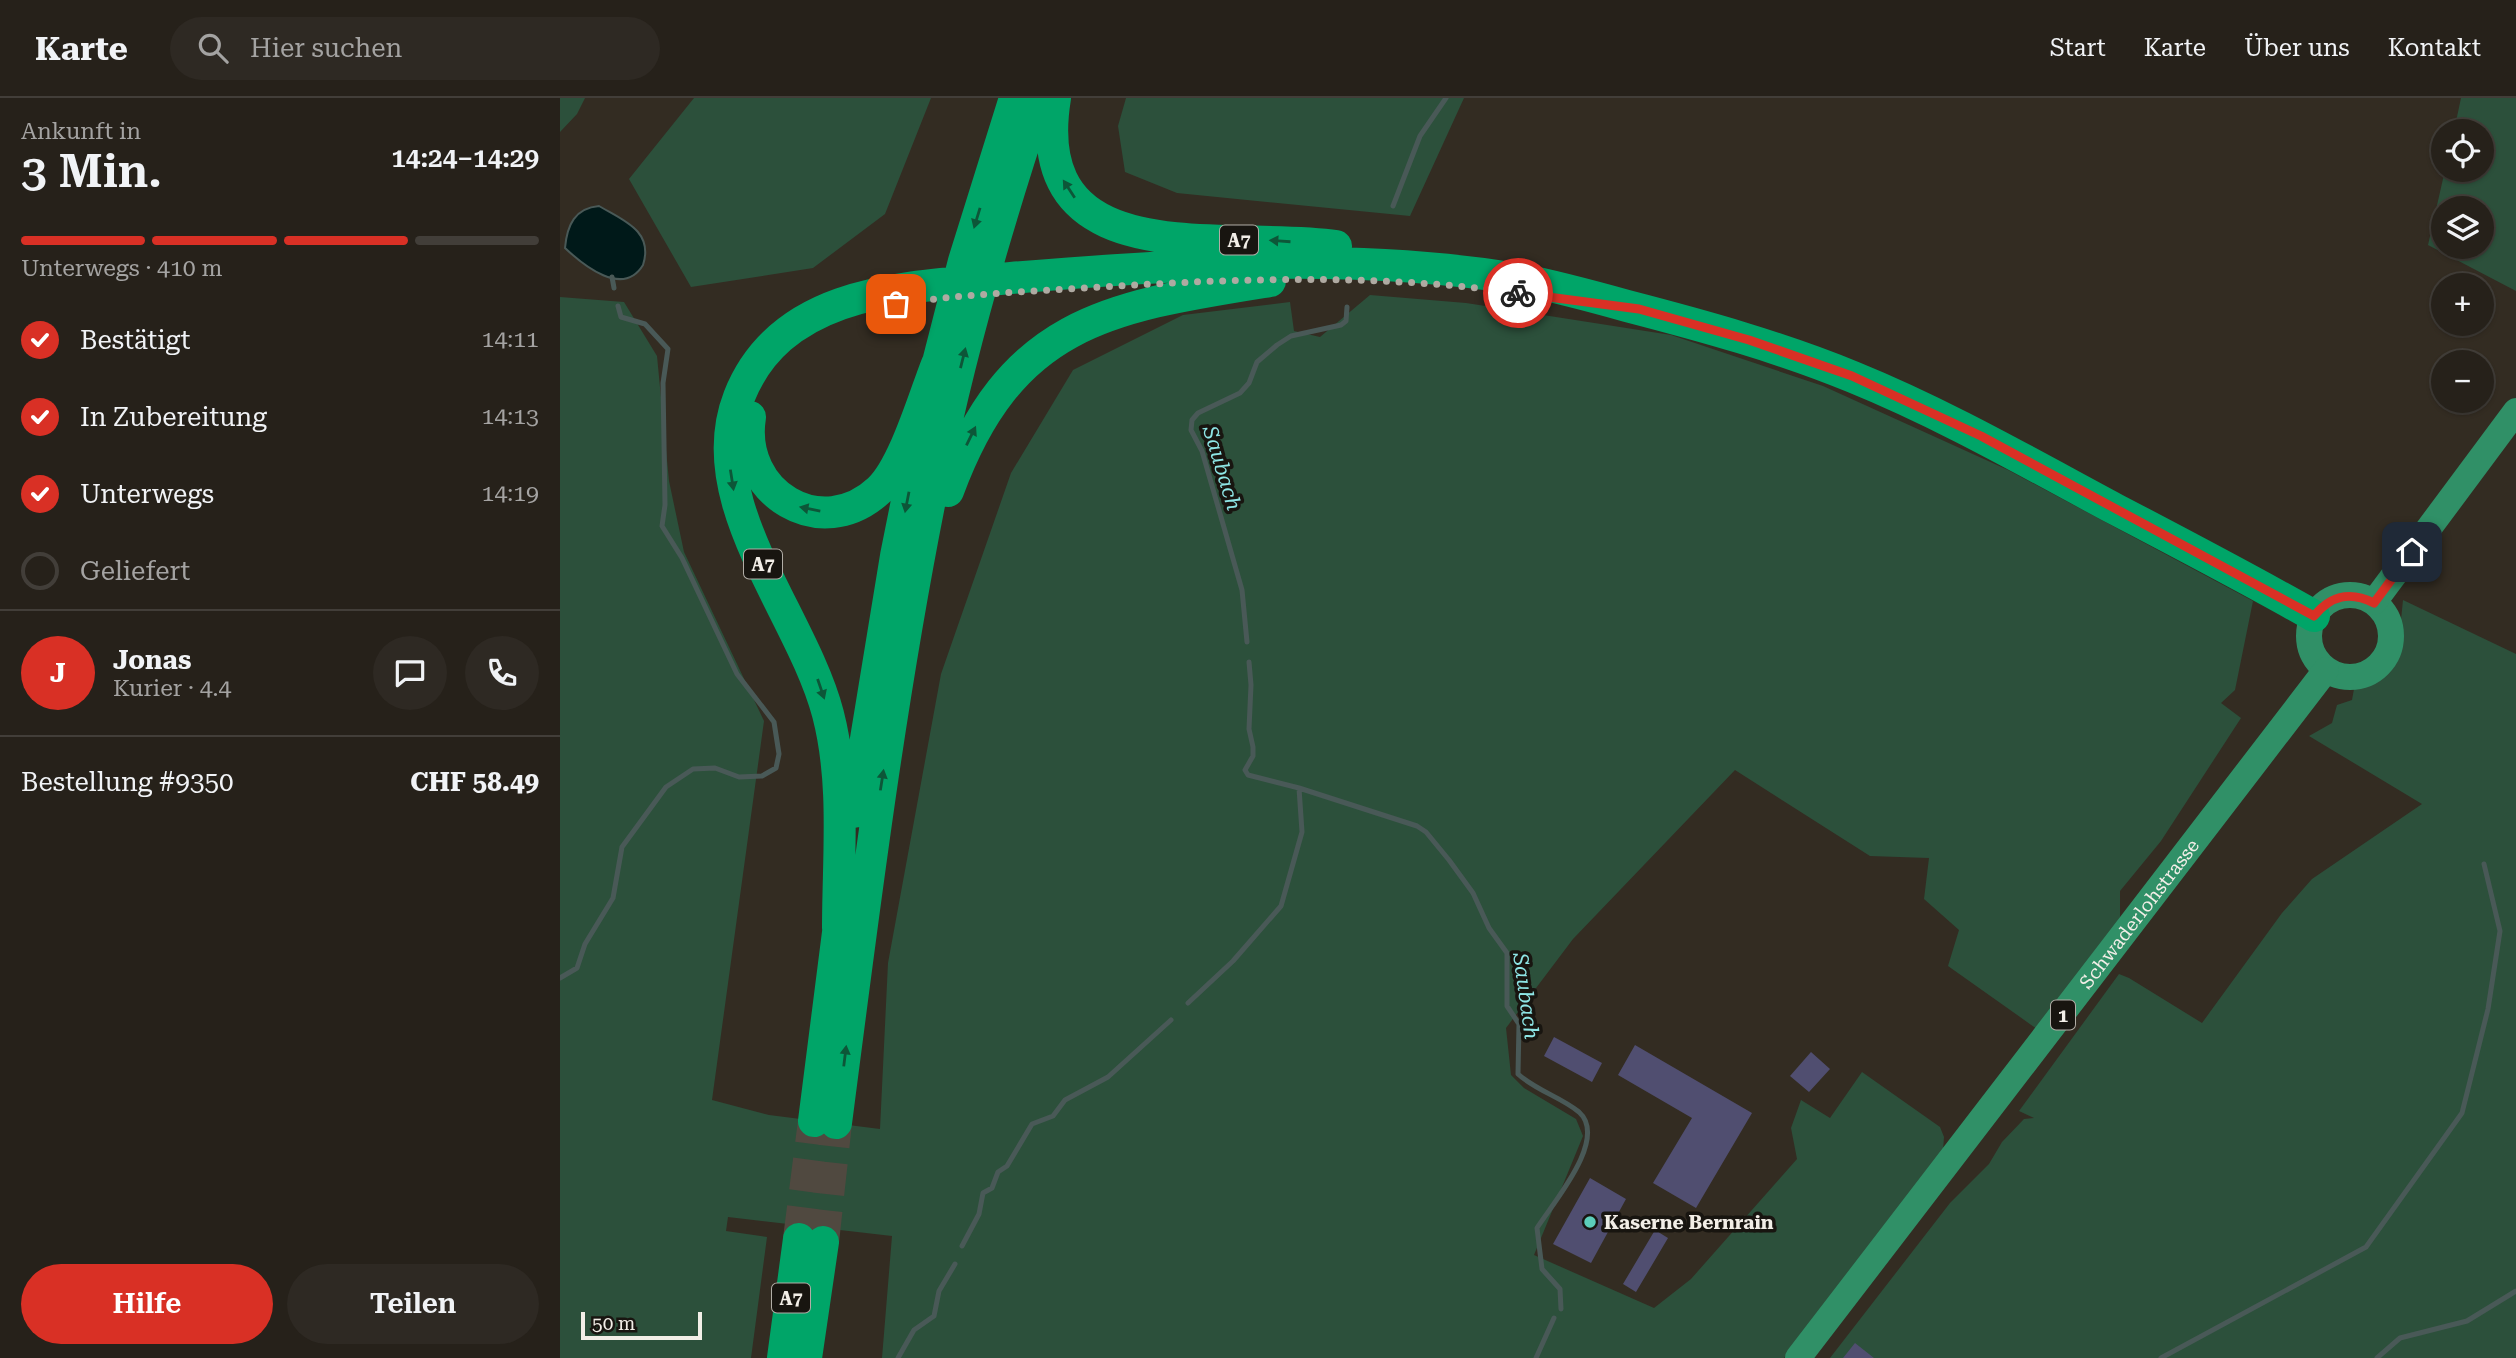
<!DOCTYPE html>
<html lang="de">
<head>
<meta charset="utf-8">
<style>
  body { margin:0; font-family:"Roboto Serif",serif; background:#2e2923; color:#f1f3f6; height:100vh; display:flex; flex-direction:column; font-size:26px; white-space:nowrap }
  * { box-sizing:border-box; margin:0 }
  p { font-size:23px; color:#a4a3a2 }
  .icon { flex:none; width:38px; height:38px; fill:none; stroke:currentColor; stroke-width:2; stroke-linecap:round; stroke-linejoin:round }
  .map { position:relative; flex:1; overflow:hidden }
  .side { display:flex; flex-direction:column; background:#26211a; width:560px }
  .side>* { flex:none }
  .controls { position:absolute; left:1871px; top:21px; display:grid; gap:14px }
  .controls a { display:grid; place-items:center; width:63px; height:63px; border-radius:50%; background:#26211a; box-shadow:0 2px 5px #0004,0 0 0 2px #423e39; font-size:35px }
  .scale { position:absolute; left:21px; bottom:18px; width:121px; box-sizing:border-box; padding-left:7px; border:4px solid #f2eee7; border-top:0; font-size:19px; line-height:24px; white-space:nowrap; color:#f2eee7; -webkit-text-stroke:5px #181510; paint-order:stroke }
  .pin { position:absolute; display:grid; place-items:center; width:60px; height:60px; color:#fff; margin:-30px; border-radius:14px; box-shadow:0 4px 10px #0006 }
  .courier { position:absolute; display:grid; place-items:center; width:70px; height:70px; margin:-35px; border:5px solid #d93025; border-radius:50%; background:#fff; color:#222; box-shadow:0 2px 9px #0007 }
  .overview em { font-style:normal; font-weight:600 }
  .overview div { display:flex; flex-direction:column-reverse }
  .overview { display:flex; align-items:center; justify-content:space-between; height:119px; padding:0 21px }
  h1 { font-size:46px; font-weight:600; line-height:52px }
  .bar { display:grid; grid-template-columns:repeat(4,1fr); gap:10px 7px; align-content:center; height:84px; padding:0 21px }
  .bar i { height:9px; border-radius:5px; background:#423e39 }
  .bar .current { background:#d93025 }
  .bar p { grid-column:span 4 }
  .line { display:flex; align-items:center; gap:18px; padding:0 21px; border-top:2px solid #423e39 }
  .line div { flex:1 }
  .round { display:grid; place-items:center; flex:none; width:74px; height:74px; border-radius:37px; background:#2e2923 }
  ol { padding:0 21px; list-style:none }
  li { display:flex; align-items:center; gap:21px; height:77px }
  li p { margin-inline-start:auto }
  li .icon { padding:7px; border-radius:50%; background:#d93025; color:#fff; stroke-width:4 }
  li:last-child { color:#a4a3a2 }
  li i { width:38px; height:38px; border:4px solid #423e39; border-radius:50% }
  .button { display:flex; gap:14px; margin-top:auto; padding:14px 21px }
  .button a { flex:1; height:80px; border-radius:42px; background:#d93025; color:#fff; font-size:28px; font-weight:600; line-height:80px; text-align:center }
  .button a+a { background:#2e2923; color:#f1f3f6 }
  header { display:flex; align-items:center; gap:42px; box-sizing:border-box; height:98px; padding:0 35px; background:#26211a; border-bottom:2px solid #423e39 }
  header strong { font-size:33px }
  nav { display:flex; gap:38px; margin-inline-start:auto; font-size:24px }
  .search { width:490px; height:63px; background:#2e2923; display:flex; align-items:center; gap:18px; box-sizing:border-box; padding:0 24px; border-radius:38px; color:#a4a3a2; font-size:26px }
  main { display:flex; flex:1; min-height:0 }
  .map>svg:first-child { display:block }
  .green { fill:#2c503b; fill-rule:evenodd }
  .water { fill:#001919; stroke:#495957; stroke-width:2 }
  .lines { fill:none; stroke-linecap:round; stroke-linejoin:round }
  .stream { stroke:#495957; stroke-width:5 }
  .building { fill:#504e70 }
  .motorway-tunnel { stroke:#504940; stroke-width:32; stroke-dasharray:32 16; stroke-linecap:butt }
  .primary { stroke:#309067; stroke-width:26 }
  .motorway { stroke:#00a568; stroke-width:32 }
  .oneway { fill:#0d5638 }
  .done { stroke:#afaaa2; stroke-width:7; stroke-dasharray:0 12.6 }
  .route { stroke:#d93025; stroke-width:9 }
  .poi-dot { fill:#5cceba; stroke:#181510; stroke-width:2.5 }
  .labels { text-anchor:middle; dominant-baseline:central; stroke-width:7; stroke-linejoin:round; paint-order:stroke }
  .shield { fill:#181510; stroke:#b1ada6; stroke-width:2 }
  .shield-label { font-size:18px; font-weight:bold; fill:#f2eee7 }
  .street-label { font-size:19px; fill:#f2eee7; stroke:#181510 }
  .poi-label { font-size:19px; font-weight:bold; fill:#f2eee7; stroke:#181510; text-anchor:start }
  .water-label { font-size:21px; font-style:italic; fill:#8ee6e6; stroke:#181510 }
</style>
</head>
<body>
<header>
<strong>Karte</strong>
<div class="search"><svg class="icon" aria-label="search" viewBox="0 0 24 24"><circle cx="10" cy="10" r="6"/><path d="M15 15l6 6"/></svg>Hier suchen</div>
<nav><a>Start</a><a>Karte</a><a>Über uns</a><a>Kontakt</a></nav>
</header>
<main>
<section class="side">
<div class="overview"><div><h1>3 Min.</h1><p>Ankunft in</p></div><em>14:24–14:29</em></div>
<div class="bar"><i class="current"></i><i class="current"></i><i class="current"></i><i></i><p>Unterwegs · 410 m</p></div>
<ol>
<li><svg class="icon" aria-label="check" viewBox="0 0 24 24"><path d="M5 12l5 5 9-10"/></svg>Bestätigt<p>14:11</p></li>
<li><svg class="icon" aria-label="check" viewBox="0 0 24 24"><path d="M5 12l5 5 9-10"/></svg>In Zubereitung<p>14:13</p></li>
<li><svg class="icon" aria-label="check" viewBox="0 0 24 24"><path d="M5 12l5 5 9-10"/></svg>Unterwegs<p>14:19</p></li>
<li><i></i>Geliefert</li>
</ol>
<div class="line" style="height:126px"><b class="round" style="background:#d93025;color:#fff">J</b><div><b>Jonas</b><p>Kurier · 4.4</p></div><a class="round"><svg class="icon" aria-label="chat" viewBox="0 0 24 24"><path d="M4 5h16v11H9l-5 4z"/></svg></a><a class="round"><svg class="icon" aria-label="phone" viewBox="0 0 24 24"><path d="M5 4h4l2 5-3 2q2 4 5 5l2-3 5 2v4C11 20 4 13 5 4z"/></svg></a></div>
<div class="line" style="height:91px"><div>Bestellung #9350</div><b>CHF 58.49</b></div>
<div class="button"><a>Hilfe</a><a>Teilen</a></div>
</section>
<div class="map">
<svg width="1956" height="1260" viewBox="0 0 1956 1260">
  <rect width="100%" height="100%" fill="#332c22"/>
  <!-- green -->
  <path class="green" d="M0,0H25L17,16L0,34Z
    M134,0H371L325,116L253,170L131,189L69,81Z
    M566,0H904L850,118L617,95L565,74L558,28Z
    M1901,0H1956V193L1868,147L1885,72H1922V33H1894ZM1883,110H1922V149H1883Z
    M810,197L906,205L1111,237L1263,288L1448,372L1693,503L1675,592L1661,605L1681,620L1601,743L1560,793V822L1477,931L1388,868L1399,832L1364,801L1369,760L1310,758L1175,672L1013,841L946,930L951,977L964,990L1016,1021L1023,1038L974,1157L1094,1210L1131,1181L1237,1061L1231,1030L1241,1002L1270,1020L1302,974L1380,1029L1384,1039L1383,1052L1224,1260H322L332,1138L168,1119L166,1133L207,1139L191,1260H0V199L64,204L97,258L109,383L124,454L204,623L152,1002L209,1017L320,1031L328,865L381,576L451,375L513,272L623,217L730,204L734,233L760,239Z
    M1843,502L1956,556V1260H1270L1390,1105L1429,1066L1442,1044L1464,1021L1474,1020L1459,1013L1559,876L1569,880L1642,925L1722,815L1752,781L1862,706L1749,638L1772,625L1777,607L1792,602L1794,591C1839,565 1838,552 1843,502Z"/>
  <!-- water -->
  <path class="water" d="M39,108C63,122 94,133 83,167C63,200 23,167 5,150C7,127 15,110 39,108Z"/>
  <g class="lines">
    <!-- stream -->
    <path class="stream" d="M833,108L860,38L886,0
      M52,179L54,190
      M687,544L682,492L642,353L631,332L632,322L638,315L680,295L689,285L697,264L717,247L731,238L781,227L786,223L787,209
      M739,690L857,728L866,734L889,762L913,795L929,830L947,855V908L959,926L958,976C975,992 1001,999 1019,1014C1049,1041 992,1106 977,1130L982,1171L1000,1191L1001,1211
      M0,880L17,870L25,846L53,800L62,749L106,689L133,671L155,670L179,679L202,678L216,670L219,656L214,624L177,576L122,460L102,428L105,407L103,285L108,251L85,226L61,219L58,208
      M628,905L673,863L721,808L742,734L739,690L688,677L685,672L693,658V649L689,631L691,587L689,564
      M402,1148L419,1116L423,1095L432,1090L438,1074L447,1068L472,1026L493,1018L505,1002L548,979L611,922
      M338,1260L354,1232L374,1218L379,1193L395,1166
      M976,1260L994,1220
      M1601,1260L1806,1149L1902,1015L1928,911L1940,833L1924,766
      M1817,1260L1840,1240L1907,1223L1956,1193"/>
  </g>
  <!-- building -->
  <path class="building" d="M994,939L1042,965L1032,984L984,958Z
    M1075,947L1192,1015L1136,1110L1093,1085L1132,1020L1058,977Z
    M1251,954L1270,971L1249,994L1230,978Z
    M1030,1080L1066,1101L1031,1165L993,1146Z
    M1095,1132L1108,1140L1076,1194L1063,1186Z
    M1295,1245L1314,1260H1283Z"/>
  <g class="lines">
    <!-- motorway-tunnel -->
    <path class="motorway-tunnel" d="M239,1141L254,1023
      M263,1144L276,1025"/>
    <!-- primary -->
    <g class="primary">
      <circle cx="1790" cy="538" r="41"/>
      <path d="M1814,504L1956,313"/>
      <path id="s1" d="M1238,1260L1766,572"/>
    </g>
    <!-- motorway -->
    <path class="motorway" d="M495,0C466,180 667,132 776,148
      M373,284L404,163L455,0
      M190,319C178,395 261,446 319,392C344,369 364,299 377,266
      M388,393C451,222 548,209 710,183
      M294,714L336,458L358,348
      M278,830C278,760 286,685 268,616C242,516 138,404 179,299C222,189 351,189 451,180C618,166 792,154 958,181C995,188 1031,198 1067,208C1144,228 1220,249 1293,279C1384,316 1469,365 1555,411C1622,446 1689,481 1754,518
      M254,1023L281,811
      M276,1025C304,809 331,591 375,377C401,249 438,123 479,0
      M223,1260L239,1141
      M246,1260L263,1144"/>
  </g>
  <!-- one-way arrows -->
  <defs><path id="oneway-solid" d="M-6-.8H1V-3.2L6.5 0L1 3.2V.8H-6Z" transform="scale(1.75)"/></defs>
  <g class="oneway">
    <use href="#oneway-solid" transform="translate(509 91) rotate(-123)"/>
    <use href="#oneway-solid" transform="translate(417 120) rotate(107)"/>
    <use href="#oneway-solid" transform="translate(720 143) rotate(-176)"/>
    <use href="#oneway-solid" transform="translate(403 260) rotate(-76)"/>
    <use href="#oneway-solid" transform="translate(411 338) rotate(-64)"/>
    <use href="#oneway-solid" transform="translate(172 382) rotate(81)"/>
    <use href="#oneway-solid" transform="translate(347 404) rotate(101)"/>
    <use href="#oneway-solid" transform="translate(250 411) rotate(-169)"/>
    <use href="#oneway-solid" transform="translate(261 591) rotate(71)"/>
    <use href="#oneway-solid" transform="translate(322 682) rotate(-81)"/>
    <use href="#oneway-solid" transform="translate(285 958) rotate(-83)"/>
  </g>
  <g class="lines">
    <!-- done -->
    <path class="done" d="M336,206C404,196 474,193 543,189C682,180 820,176 958,195"/>
    <!-- route -->
    <path class="route" d="M958,195L1079,211L1189,242L1292,278L1421,338L1754,518C1771,497 1790,493 1814,505L1852,454"/>
  </g>
  <!-- markers -->
  <circle class="poi-dot" cx="1030" cy="1124" r="7"/>
  <g class="labels">
    <!-- shield labels -->
    <g class="shield">
      <rect x="660" y="127.5" width="38" height="29" rx="5"/>
      <rect x="184" y="451.5" width="38" height="29" rx="5"/>
      <rect x="1491" y="902.5" width="24" height="29" rx="5"/>
      <rect x="212" y="1185.5" width="38" height="29" rx="5"/>
    </g>
    <g class="shield-label">
      <text x="679" y="142">A7</text>
      <text x="203" y="466">A7</text>
      <text x="1503" y="917">1</text>
      <text x="231" y="1200">A7</text>
    </g>
    <!-- street labels -->
    <g class="street-label">
      <text stroke="none"><textPath href="#s1" startOffset="560">Schwaderlohstrasse</textPath></text>
    </g>
    <!-- poi labels -->
    <g class="poi-label">
      <text x="1044" y="1124">Kaserne Bernrain</text>
    </g>
    <!-- water labels -->
    <g class="water-label">
      <text transform="translate(662 370) rotate(73)">Saubach</text>
      <text transform="translate(966 898) rotate(82)">Saubach</text>
    </g>
  </g>
</svg>
<div class="controls">
<a><svg class="icon" aria-label="locate" viewBox="0 0 24 24"><circle cx="12" cy="12" r="6"/><path d="M12 2v4M12 18v4M2 12h4M18 12h4"/></svg></a>
<a><svg class="icon" aria-label="layers" viewBox="0 0 24 24"><path d="M12 4l9 5-9 5-9-5zM3 14l9 5 9-5"/></svg></a>
<a>+</a>
<a>−</a>
</div>
<div class="scale">50 m</div>
<div class="pin" style="left:336px;top:206px;background:#ea580c"><svg class="icon" aria-label="bag" viewBox="0 0 24 24"><path d="M5 8h14l-1 12H6zM9 8a3 3 0 0 1 6 0"/></svg></div>
<div class="pin" style="left:1852px;top:454px;background:#1f2937"><svg class="icon" aria-label="home" viewBox="0 0 24 24"><path d="M3 11l9-7 9 7M6 9v11h12V9"/></svg></div>
<div class="courier" style="left:958px;top:195px"><svg class="icon" aria-label="bike" viewBox="0 0 24 24"><circle cx="6" cy="16" r="4"/><circle cx="18" cy="16" r="4"/><path d="M6 16l4-8h5l3 8M10 8l3 8H6M13 5h3"/></svg></div>
</div>
</main>
</body>
</html>
